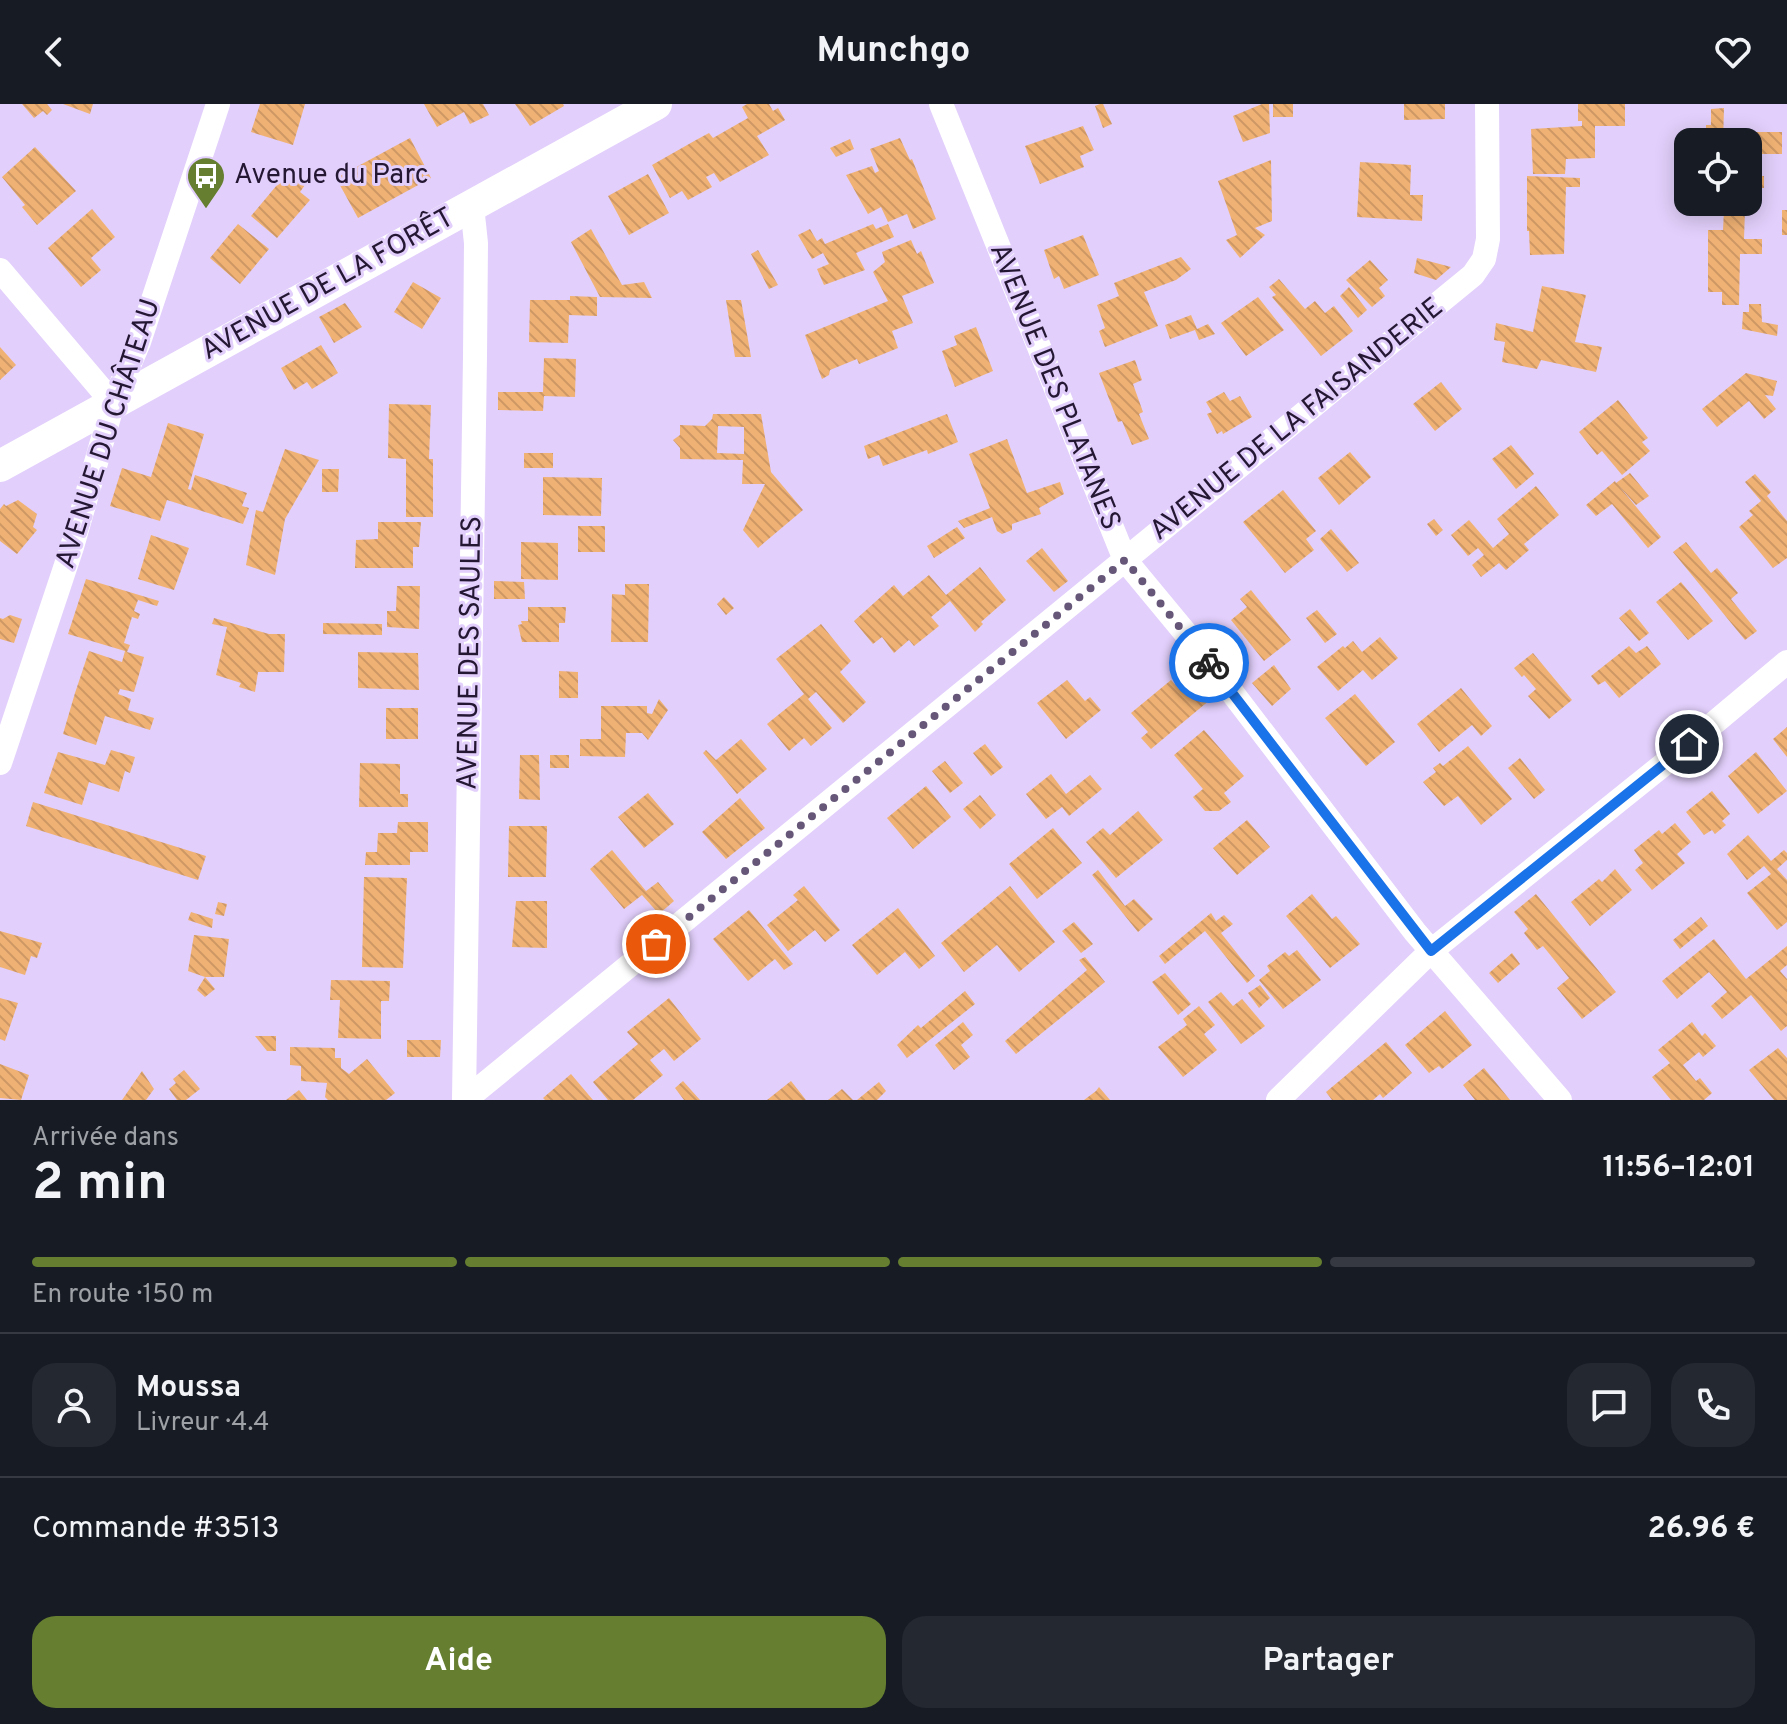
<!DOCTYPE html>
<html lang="fr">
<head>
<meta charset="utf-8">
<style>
  body { margin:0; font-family:Overpass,sans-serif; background:#242831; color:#f1f3f6; height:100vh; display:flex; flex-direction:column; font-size:30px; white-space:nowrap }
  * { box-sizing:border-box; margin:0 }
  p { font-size:26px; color:#9ea1a6 }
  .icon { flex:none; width:44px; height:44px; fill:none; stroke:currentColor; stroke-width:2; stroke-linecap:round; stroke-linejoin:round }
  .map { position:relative; height:996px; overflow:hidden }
  .drawer { display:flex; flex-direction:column; background:#171b24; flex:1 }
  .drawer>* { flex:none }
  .controls { position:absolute; left:1674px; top:24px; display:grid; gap:16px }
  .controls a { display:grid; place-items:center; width:88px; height:88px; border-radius:16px; background:#171b24; box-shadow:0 4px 20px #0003; font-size:40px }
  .pin { position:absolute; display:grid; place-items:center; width:68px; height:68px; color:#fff; margin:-34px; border:4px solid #fff; border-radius:50%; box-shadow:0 2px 8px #0007 }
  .courier { position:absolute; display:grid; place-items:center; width:80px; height:80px; margin:-40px; border:6px solid #1a73e8; border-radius:50%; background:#fff; color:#222; box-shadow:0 2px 10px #0007 }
  .headline em { font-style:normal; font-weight:700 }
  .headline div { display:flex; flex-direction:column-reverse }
  .headline { display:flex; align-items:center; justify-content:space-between; height:136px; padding:0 32px }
  h1 { font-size:52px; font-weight:700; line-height:60px }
  .bar { display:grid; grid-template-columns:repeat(4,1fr); gap:12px 8px; align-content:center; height:96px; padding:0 32px }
  .bar i { height:10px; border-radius:6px; background:#363941 }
  .bar .on { background:#657e30 }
  .bar p { grid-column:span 4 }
  .line { display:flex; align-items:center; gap:20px; padding:0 32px; border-top:2px solid #363941 }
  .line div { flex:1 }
  .round { display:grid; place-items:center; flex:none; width:84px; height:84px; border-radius:24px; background:#242831 }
  .cta { display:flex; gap:16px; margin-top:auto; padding:16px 32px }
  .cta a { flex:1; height:92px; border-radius:24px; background:#657e30; color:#fff; font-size:32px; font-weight:700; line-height:92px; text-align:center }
  .cta a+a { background:#242831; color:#f1f3f6 }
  header { display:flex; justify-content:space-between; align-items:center; height:104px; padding:0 32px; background:#171b24; font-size:36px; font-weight:700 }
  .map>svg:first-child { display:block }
  .building { fill:url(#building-back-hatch); fill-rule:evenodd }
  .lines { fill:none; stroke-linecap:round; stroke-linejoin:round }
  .minor { stroke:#fff; stroke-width:24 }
  .tertiary { stroke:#fff; stroke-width:32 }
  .done { stroke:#665779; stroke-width:8; stroke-dasharray:0 14.4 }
  .route { stroke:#1a73e8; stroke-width:10 }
  .labels { text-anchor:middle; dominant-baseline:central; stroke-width:6; stroke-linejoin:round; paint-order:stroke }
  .poi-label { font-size:28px; fill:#241733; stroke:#e2cffb; text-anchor:start }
  .street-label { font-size:28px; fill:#241733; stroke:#e2cffb }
</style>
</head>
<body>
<header><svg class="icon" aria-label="back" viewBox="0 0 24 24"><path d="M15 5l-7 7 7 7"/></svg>Munchgo<svg class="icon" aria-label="heart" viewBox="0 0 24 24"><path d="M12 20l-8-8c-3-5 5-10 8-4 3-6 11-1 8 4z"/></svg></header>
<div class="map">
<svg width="1787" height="996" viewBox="0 0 1787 996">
  <defs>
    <pattern id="building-back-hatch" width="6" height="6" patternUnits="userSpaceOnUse" patternTransform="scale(2)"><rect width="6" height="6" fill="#f0b274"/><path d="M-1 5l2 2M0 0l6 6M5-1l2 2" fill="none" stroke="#ce9865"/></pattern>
  </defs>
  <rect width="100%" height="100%" fill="#e2cffb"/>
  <!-- building -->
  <path class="building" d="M22,0H47L52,6L47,11L43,7L34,14Z
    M63,0H93L90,10Z
    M260,0H305L293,41L251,28Z
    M424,0H483L489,11L470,20L464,8L437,23Z
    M515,0H563L564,2L530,22Z
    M747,0H769L773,7L778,4L785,16L757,32L769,51L720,78L714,69L706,73L712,83L688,96L682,87L670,94L652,61L696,36L709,29L713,34L748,14L742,3Z
    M1100,0H1103L1112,20L1103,24L1095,2Z
    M1262,0H1269L1270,29L1243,38L1233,12Z
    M1273,0H1293V13H1273Z
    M1404,0H1445V15L1404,16Z
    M1578,0H1625V22H1595V54L1566,55L1565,70H1533L1531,25L1582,22V17H1578Z
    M1724,4L1723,38H1706V21H1711V5Z
    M1083,22L1094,46L1080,52L1084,63L1040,80L1025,42Z
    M1748,28H1782V50H1761V39H1749Z
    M410,34L431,74L358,114L336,74Z
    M900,34L910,56L912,55L936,115L913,125L907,110L888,118L881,103L868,110L846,71L872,62L875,69L879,67L870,45Z
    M850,35L854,45L836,53L830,44Z
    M35,43L76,87L37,121L22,103L25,101L2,73Z
    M1271,56L1272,117L1255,124L1265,131L1240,154L1226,136L1237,131L1218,77Z
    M1360,58L1411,61L1410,91H1423L1422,117L1357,113Z
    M648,70L669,109L629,131L608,92Z
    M1527,72L1580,74V83H1566L1564,150L1530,151L1529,127H1527Z
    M1748,72H1764V84H1757V102H1740V98H1748Z
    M282,75L292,81L297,75L305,81L300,88L310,96L277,134L251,112Z
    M92,105L115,133L91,154L101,166L81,183L48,144Z
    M1724,106H1745L1744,135H1762V150H1740L1739,201H1722V188H1708V126H1723Z
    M1782,106H1787V131H1782Z
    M238,120L269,145L240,180L210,154Z
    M873,120L876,125L888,120L894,133L856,149L865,166L824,181L817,165L829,160L823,149L812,155L798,131L810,125L817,137L822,134L825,140Z
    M591,125L622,181L644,178L652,194L600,193L571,138Z
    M1083,131L1099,171L1064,185L1059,172L1054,175L1044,146Z
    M911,136L917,150L921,147L934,179L902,192L913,219L892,227L898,244L859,260L857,255L830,266L829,271L822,275L805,231L888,197L873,168L885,158L882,148Z
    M758,146L778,181L769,185L751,150Z
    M1181,153L1191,165L1176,176L1144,188L1158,222L1105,243L1099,227L1105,224L1097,201L1119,192L1114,179Z
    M1417,154L1451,163L1436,176L1414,169Z
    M1370,156L1388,176L1379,184L1385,192L1372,203L1346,176Z
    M1279,175L1305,205L1315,197L1325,209L1334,202L1353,227L1321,252L1272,193L1276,191L1269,183Z
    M413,178L441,194L422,225L394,208Z
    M1542,182L1586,191L1575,238L1602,243L1596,268L1541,256L1537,265L1502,258L1505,238L1494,236L1496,219L1533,228Z
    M1349,183L1367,206L1358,214L1340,192Z
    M570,192L597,193V212L569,211L568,239L529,238L530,196H570Z
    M1258,193L1284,226L1246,252L1221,219Z
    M726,196H741L751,253H735Z
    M345,199L362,223L334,239L319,213Z
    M1749,200H1761L1762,218L1778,221L1777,232L1742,225L1743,208H1749Z
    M1191,211L1197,225L1208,220L1215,230L1199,236L1195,226L1170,235L1165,221Z
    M976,223L993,267L955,283L942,247L957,241L954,232Z
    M321,241L338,269L312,285L307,278L294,286L281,264Z
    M0,243L16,261L0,276Z
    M544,254L576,255L575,293L544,292L543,307L498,306V288H543Z
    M1135,256L1142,276L1133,280L1143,308L1139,310L1149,335L1132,341L1122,317L1118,318L1099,269Z
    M1746,269L1777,277L1773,292L1765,291L1776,305L1764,315L1749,297L1717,323L1702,305Z
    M1441,278L1462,305L1435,327L1413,300Z
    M1224,288L1230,297L1240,292L1252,313L1223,330L1222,327L1217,330L1207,310L1212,308L1206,298Z
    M1618,296L1648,334L1642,338L1650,347L1622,371L1602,347L1597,351L1579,328Z
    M389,300L431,301L429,355H433V413H406V355L388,354Z
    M713,310H761L771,368L803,406L758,444L743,426L765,380H742L743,356L680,355V344L673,336L680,331V321L705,322L712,315ZM718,322L744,323V350L717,349Z
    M947,310L958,338L928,350L927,346L883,362L879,351L868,355L864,342Z
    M168,319L204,330L188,385L191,386L195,371L247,389L242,402L249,404L243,420L167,396L160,417L110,402L122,364L151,373Z
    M1007,335L1027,389L1060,378L1064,390L1039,404L1041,410L1012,420V426L1002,430L997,427L992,413L964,424L958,417L990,404L969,350Z
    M1511,341L1534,370L1516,385L1492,355Z
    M285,345L319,356L285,415L275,471L246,461L256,406L263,408Z
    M1350,348L1371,373L1339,401L1318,374Z
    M524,349H553V364H524Z
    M322,365H339L338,388H322Z
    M1630,369L1649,392L1636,401L1619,382L1661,433L1648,444L1612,400L1596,412L1586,401L1615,377L1616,379Z
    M1755,370L1771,388L1767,392L1787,417V454L1773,464L1739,423L1753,411L1749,407L1761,397L1745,378Z
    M543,373L602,374L601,412L543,411Z
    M1536,382L1559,411L1524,440L1529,446L1506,466L1499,459L1481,473L1472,461L1484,451L1478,444L1468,452L1451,431L1469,416L1493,444L1509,430L1497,415Z
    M1283,386L1316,427L1306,435L1314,446L1285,469L1243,418Z
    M18,396L37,410L33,423L37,426L17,450L0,437V405L4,400L6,402Z
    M1434,415L1443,426L1436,432L1427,420Z
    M378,418H421L419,443H413V464H355L356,436L378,435Z
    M578,422H605V448H578Z
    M957,423L965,434L934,454L927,442Z
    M1331,425L1359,459L1347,468L1320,435Z
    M151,431L189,444L174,486L138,475Z
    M521,438L558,439V476L521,475Z
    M1686,438L1711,469L1717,464L1738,489L1731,495L1757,527L1745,536L1673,448Z
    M1042,444L1068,477L1054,488L1026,457Z
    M980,463L1006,496L981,518L983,520L975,528L950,497L931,513L939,522L914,542L909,536L894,549L882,533L873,540L854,517L894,481L903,492L929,471L946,491Z
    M86,475L159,497L157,502L138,496L134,507L140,510L138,515L132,513L124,539L130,541L127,548L144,553L134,588L120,585L118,590L131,595L128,606L154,614L150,626L105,612L96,641L63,630L75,589L89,547L122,558L125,547L68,530Z
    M494,477L524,478L525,495H494Z
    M1681,478L1713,517L1688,536L1656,498Z
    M625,480H649L648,538H611L612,490L625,491Z
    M397,482H420L419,525L387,523V507H396Z
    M1251,486L1291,536L1264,557L1231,516L1247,503L1240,495Z
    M724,493L734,504L726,511L717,500Z
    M528,503H566L565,519H559V538H522L518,521L522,520L521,517H528Z
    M1630,505L1649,529L1639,537L1619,514Z
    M1317,506L1337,530L1325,539L1306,514Z
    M10,511L22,515L14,539L0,535V514L3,515Z
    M214,514L269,530H285L284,568H258L255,588L239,583L241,579L216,571L227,523L212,520Z
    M323,519L382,520V531L323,530Z
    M821,520L851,557L840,568L866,598L843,619L816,588L808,595L832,624L811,642L804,634L789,647L767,620L804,590L776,555Z
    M1380,533L1398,554L1372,576L1363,566L1338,587L1317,563L1343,542L1345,544L1353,537L1362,548Z
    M1629,542L1636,549L1647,542L1661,560L1619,594L1605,577L1598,581L1591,572Z
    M358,548L418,549L419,586L358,584Z
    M1533,549L1572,596L1549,615L1528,592L1536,585L1524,571L1522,573L1514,564Z
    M1274,561L1291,585L1272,602L1252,579Z
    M559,567L578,568V594H559Z
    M1193,573L1211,595L1151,645L1141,634L1148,628L1131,609L1171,576L1179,585Z
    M1067,576L1085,597L1090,593L1101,606L1066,635L1037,599Z
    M1461,584L1492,622L1481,632L1472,621L1439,648L1417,620Z
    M1355,590L1395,638L1366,662L1325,614Z
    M659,595L668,606L648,636L642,629H626L625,653L580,652V635H601V602H647V609L652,610Z
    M386,604H418V635H386Z
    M1787,623V653L1773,635Z
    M1204,626L1244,672L1224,689L1231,698L1219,707H1205L1193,693L1203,685L1174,651Z
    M741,635L767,665L737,690L703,649L706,646L716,656Z
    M985,640L1003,663L991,672L973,649Z
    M1468,642L1512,695L1481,721L1458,692L1444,702L1423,678L1436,668L1433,664L1440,659L1443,662Z
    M111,646L135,653L130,669L125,667L119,688L89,678L82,701L44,689L58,648L105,661Z
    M1756,648L1787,687L1758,710L1728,672Z
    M520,651H539L540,696L519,695Z
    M550,651H569V664H550Z
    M1520,654L1545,686L1534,695L1508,664Z
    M945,657L963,679L950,689L932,667Z
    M360,659L400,660V690H408V703H359Z
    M1051,670L1066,690L1090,671L1102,685L1069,712L1062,703L1046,715L1026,690Z
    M926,682L951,713L913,745L887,714Z
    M1712,687L1730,710L1722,717L1726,721L1715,730L1712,726L1704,731L1686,708Z
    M648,689L674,720L644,744L618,713Z
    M980,691L996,711L980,725L963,705Z
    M740,694L765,724L726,755L702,728Z
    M33,698L206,752L198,776L26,722Z
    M1138,707L1163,736L1116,774L1086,738L1103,724L1110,731Z
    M1247,716L1270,743L1237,771L1213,744Z
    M398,718H428V748H410V761H365L366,748H377L378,729H397Z
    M1675,719L1691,738L1677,750L1685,759L1652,786L1635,766L1643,759L1634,746L1659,726L1662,730Z
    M509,722H547L546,773H508Z
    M1053,724L1082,759L1037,795L1009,760Z
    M1748,731L1771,757L1784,746L1787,749V756L1777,765L1787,776V818L1777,826L1747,789L1771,770L1764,762L1747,776L1727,750Z
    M612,746L646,787L658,778L674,797L659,810L642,791L624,805L590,765Z
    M1615,765L1632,786L1590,822L1571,798L1599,775L1602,778Z
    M1098,766L1125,802L1134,795L1153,815L1138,828L1092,771Z
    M364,773L407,774L403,864L362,863Z
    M804,782L840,826L825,838L815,826L788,847L767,821L798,796L793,791Z
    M1010,782L1055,838L1019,868L997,841L964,868L941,839Z
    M1312,790L1332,815L1336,812L1360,840L1330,864L1286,812Z
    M1536,790L1616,888L1582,915L1557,884L1569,874L1543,842L1537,846L1524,829L1528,825L1514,808Z
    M516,797H547V844L512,843Z
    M218,798L227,800L224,812L215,810Z
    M898,804L935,852L919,865L905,848L877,871L852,841Z
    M749,806L793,860L784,866L775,855L748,877L713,835Z
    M191,808L213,815L212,824L188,816Z
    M1211,809L1216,817L1224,811L1233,820L1221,829L1255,872L1247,879L1205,827L1165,860L1159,852Z
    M1701,813L1708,822L1680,845L1673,836Z
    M1074,818L1093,840L1081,849L1062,827Z
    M0,827L42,839L37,854L31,852L25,871L0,863Z
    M194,831L229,835L224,873H205L188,867Z
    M1714,835L1746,875L1787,842V861L1780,867L1787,875V922L1781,927L1751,891L1722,915L1711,902L1727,888L1709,868L1677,895L1662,877Z
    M1297,846L1321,876L1283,905L1259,876L1270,867L1267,862L1285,848L1289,852Z
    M1512,849L1520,860L1498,879L1489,869Z
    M1085,853L1105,878L1016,950L1005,937L1087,866L1079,856Z
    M1165,869L1191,900L1178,911L1152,878Z
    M205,873L215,885L205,893L197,886Z
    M331,876L390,877L389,897H381V935L338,934L340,896H330Z
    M1260,881L1270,894L1259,904L1248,889Z
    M965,887L975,900L907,954L897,941L918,921L921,924Z
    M1221,888L1233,902L1242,895L1265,922L1241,940L1208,898Z
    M0,894L18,899L5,937L0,935Z
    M669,894L701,935L674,957L664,945L650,956L663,971L633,996H608L593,978L638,940L627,928Z
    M1199,902L1215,921L1204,930L1217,946L1183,973L1158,943L1187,921L1183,915Z
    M1445,907L1472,941L1442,965L1439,962L1429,969L1405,941Z
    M963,918L973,931L961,941L970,953L954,966L935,941Z
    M1692,918L1702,932L1705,929L1716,942L1703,953L1699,948L1683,961L1696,977L1700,974L1712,989L1704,996H1671L1652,973L1670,959L1658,946Z
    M255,932H276V947H267Z
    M407,936H441L440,953H407Z
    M1386,938L1412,969L1383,994L1380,990L1373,996H1332L1326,988Z
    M290,943L335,944V954H341V964L349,970L367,955L395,989L386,996H328L325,993L327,979L301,977V962L290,961Z
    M1778,944L1787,954V996H1774L1749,966Z
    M0,960L29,971L21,996L0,994Z
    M1484,964L1510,996H1475L1463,981Z
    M184,966L200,985L186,996H177L169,985L176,979L173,975Z
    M142,967L154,985L146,996H122Z
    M571,970L593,996H545L543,994Z
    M683,977L700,996H684L675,984Z
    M791,977L806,996H767Z
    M879,978L886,987L877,996H857Z
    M1099,983L1110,996H1084L1096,987Z
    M842,985L853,996H828Z
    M299,986L307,996H286Z"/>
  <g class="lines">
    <!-- minor -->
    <path class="minor" d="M941,0L1125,456L1202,549L1415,828L1560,996
      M0,166L113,299
      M0,659L72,443L113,299L139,238L218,0
      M464,996L475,252L476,139L472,102
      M465,996L1473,171L1484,155L1488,135L1487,0
      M1278,996L1431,847L1689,640L1787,558"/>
    <!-- tertiary -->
    <path class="tertiary" d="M0,362L656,0"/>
  </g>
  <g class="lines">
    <!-- done -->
    <path class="done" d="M656,840L1125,456L1209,559"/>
    <!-- route -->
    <path class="route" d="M1209,559L1431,847L1689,640"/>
  </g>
  <!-- icons -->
  <defs>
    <g id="bus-pin" transform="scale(2)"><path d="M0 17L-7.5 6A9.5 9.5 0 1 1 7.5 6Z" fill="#657e30" stroke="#e2cffb"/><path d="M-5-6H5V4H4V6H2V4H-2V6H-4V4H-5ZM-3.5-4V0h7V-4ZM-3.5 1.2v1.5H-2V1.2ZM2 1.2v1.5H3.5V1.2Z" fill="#fff"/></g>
  </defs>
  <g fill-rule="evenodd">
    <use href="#bus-pin" x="206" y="72"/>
  </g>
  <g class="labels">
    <!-- poi labels -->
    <g class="poi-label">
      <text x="234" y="72">Avenue du Parc</text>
    </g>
    <!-- street labels -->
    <g class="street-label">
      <text transform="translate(328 181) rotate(-29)">AVENUE DE LA FORÊT</text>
      <text transform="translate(1054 283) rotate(68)">AVENUE DES PLATANES</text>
      <text transform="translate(1297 316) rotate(-39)">AVENUE DE LA FAISANDERIE</text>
      <text transform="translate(109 330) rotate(-72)">AVENUE DU CHÂTEAU</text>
      <text transform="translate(471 549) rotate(-89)">AVENUE DES SAULES</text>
    </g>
  </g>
</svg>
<div class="controls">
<a><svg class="icon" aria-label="locate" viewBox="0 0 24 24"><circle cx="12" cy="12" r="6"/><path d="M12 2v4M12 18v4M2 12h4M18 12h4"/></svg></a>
</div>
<div class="pin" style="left:656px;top:840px;background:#ea580c"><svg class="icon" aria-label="bag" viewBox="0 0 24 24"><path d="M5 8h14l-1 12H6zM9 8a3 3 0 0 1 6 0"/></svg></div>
<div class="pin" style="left:1689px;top:640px;background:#1f2937"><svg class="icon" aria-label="home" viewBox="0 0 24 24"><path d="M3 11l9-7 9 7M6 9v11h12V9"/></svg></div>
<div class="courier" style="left:1209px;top:559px"><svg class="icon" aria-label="bike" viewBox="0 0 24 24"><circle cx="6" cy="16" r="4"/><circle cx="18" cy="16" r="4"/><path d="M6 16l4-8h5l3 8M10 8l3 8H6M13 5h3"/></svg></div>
</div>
<section class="drawer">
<div class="headline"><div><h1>2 min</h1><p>Arrivée dans</p></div><em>11:56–12:01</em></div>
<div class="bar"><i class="on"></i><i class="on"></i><i class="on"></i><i></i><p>En route · 150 m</p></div>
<div class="line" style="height:144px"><a class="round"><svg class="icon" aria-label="person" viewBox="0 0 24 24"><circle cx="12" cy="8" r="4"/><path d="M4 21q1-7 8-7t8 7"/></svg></a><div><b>Moussa</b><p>Livreur · 4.4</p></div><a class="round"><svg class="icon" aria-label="chat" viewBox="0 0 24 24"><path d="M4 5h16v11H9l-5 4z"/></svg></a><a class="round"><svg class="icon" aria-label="phone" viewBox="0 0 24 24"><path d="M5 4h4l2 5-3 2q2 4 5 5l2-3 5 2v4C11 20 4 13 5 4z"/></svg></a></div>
<div class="line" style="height:104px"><div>Commande #3513</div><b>26.96 €</b></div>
<div class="cta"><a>Aide</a><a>Partager</a></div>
</section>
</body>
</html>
